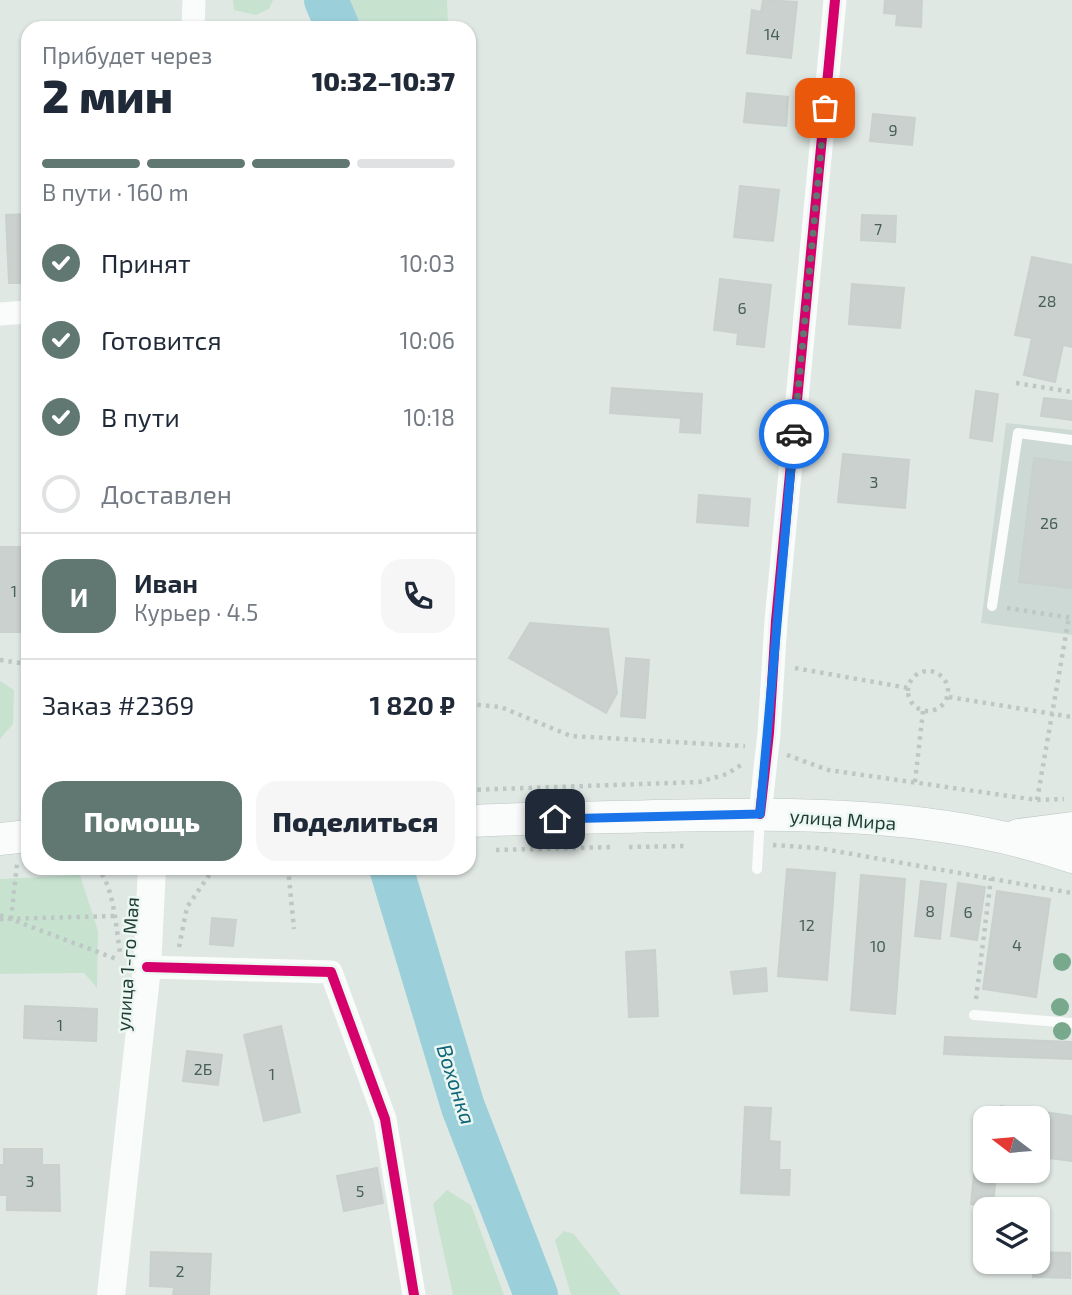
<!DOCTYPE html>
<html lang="ru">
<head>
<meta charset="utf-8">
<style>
  body { margin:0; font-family:"Exo 2",sans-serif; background:#f6f6f7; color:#1f2937; height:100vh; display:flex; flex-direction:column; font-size:26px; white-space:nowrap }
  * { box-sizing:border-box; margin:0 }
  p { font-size:23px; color:#747a83 }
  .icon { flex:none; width:38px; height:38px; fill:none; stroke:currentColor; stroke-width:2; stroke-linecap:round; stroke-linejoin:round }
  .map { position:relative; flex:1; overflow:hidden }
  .panel { position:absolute; left:21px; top:21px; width:455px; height:854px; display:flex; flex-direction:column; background:#fff; border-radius:21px; box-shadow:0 2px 5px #0004 }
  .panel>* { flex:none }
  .needle { width:46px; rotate:286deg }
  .tools { position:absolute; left:973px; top:1106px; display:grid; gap:14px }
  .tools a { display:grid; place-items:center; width:77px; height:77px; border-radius:14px; background:#fff; box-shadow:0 2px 5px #0004; font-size:35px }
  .pin { position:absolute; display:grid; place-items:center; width:60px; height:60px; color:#fff; margin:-30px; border-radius:14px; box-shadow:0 4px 10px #0006 }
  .courier { position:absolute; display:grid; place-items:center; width:70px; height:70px; margin:-35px; border:5px solid #1a73e8; border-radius:50%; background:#fff; color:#222; box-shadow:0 2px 9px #0007 }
  .head em { font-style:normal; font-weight:800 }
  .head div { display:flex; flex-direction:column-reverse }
  .head { display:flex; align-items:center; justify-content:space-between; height:119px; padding:0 21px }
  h1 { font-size:46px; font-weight:800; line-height:52px }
  .bar { display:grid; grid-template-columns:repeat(4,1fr); gap:10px 7px; align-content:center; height:84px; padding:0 21px }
  .bar i { height:9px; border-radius:5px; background:#e0e1e3 }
  .bar .current { background:#617872 }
  .bar p { grid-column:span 4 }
  .line { display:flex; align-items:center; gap:18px; padding:0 21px; border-top:2px solid #e0e1e3 }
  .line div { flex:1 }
  .round { display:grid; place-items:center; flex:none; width:74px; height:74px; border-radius:21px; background:#f6f6f7 }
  ol { padding:0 21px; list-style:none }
  li { display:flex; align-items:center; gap:21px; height:77px }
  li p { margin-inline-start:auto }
  li .icon { padding:7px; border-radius:50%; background:#617872; color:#fff; stroke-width:4 }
  li:last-child { color:#747a83 }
  li i { width:38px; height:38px; border:4px solid #e0e1e3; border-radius:50% }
  .cta { display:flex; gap:14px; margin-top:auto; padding:14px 21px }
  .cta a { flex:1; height:80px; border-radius:21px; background:#617872; color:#fff; font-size:28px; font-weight:800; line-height:80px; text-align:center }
  .cta a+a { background:#f6f6f7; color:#1f2937 }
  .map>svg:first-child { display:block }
  .built { fill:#cdd9d4 }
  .green { fill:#c7e3d0 }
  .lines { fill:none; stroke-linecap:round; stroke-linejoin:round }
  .river { stroke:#9bd0db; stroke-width:44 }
  .building { fill:#cad1ce; stroke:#c8d1cd; stroke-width:2 }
  .secondary-casing { stroke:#bcc7c4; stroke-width:33 }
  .path { stroke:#bdc8c5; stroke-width:4.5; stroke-dasharray:3.5 5; stroke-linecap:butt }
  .service { stroke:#fafcfb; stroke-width:10 }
  .minor { stroke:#fafcfb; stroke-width:23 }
  .tertiary { stroke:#fafcfb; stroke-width:28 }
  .secondary { stroke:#fafcfb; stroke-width:32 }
  .cycleway-casing { stroke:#edf7f2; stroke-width:15 }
  .cycleway { stroke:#d6006c; stroke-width:10 }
  .tree { fill:#78a98d }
  .done { stroke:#617872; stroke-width:7; stroke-dasharray:0 12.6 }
  .route { stroke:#1a73e8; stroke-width:9 }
  .labels { text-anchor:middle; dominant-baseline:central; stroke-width:5; stroke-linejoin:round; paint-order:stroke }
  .number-label { font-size:16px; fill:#48605a }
  .street-label { font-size:19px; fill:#1d3b34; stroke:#edf7f2 }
  .water-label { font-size:21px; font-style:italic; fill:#12667c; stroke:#edf7f2 }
</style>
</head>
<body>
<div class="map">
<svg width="1072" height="1295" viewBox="0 0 1072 1295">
  <rect width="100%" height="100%" fill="#e0e8e4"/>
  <!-- built -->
  <path class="built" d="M1006,423L1072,430V635L981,623Z"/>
  <!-- green -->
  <path class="green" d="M233,0H273L269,9L256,15L234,10Z
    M349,0H447L448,24L444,28H370L351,15Z
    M0,681L14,690L13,724L0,739Z
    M80,875L98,931L97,988L84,973L0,974V879Z
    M447,1190L471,1205L504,1295H453L433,1204Z
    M564,1231L574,1234L621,1295H571L555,1240Z"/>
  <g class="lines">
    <!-- river -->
    <path class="river" d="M326,0L338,28
      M391,868L463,1107L536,1295"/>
  </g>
  <!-- building -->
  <path class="building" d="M763,0L797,2L791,58L747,53L752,10L761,12Z
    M885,0H922L921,27L896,25L897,14L884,13Z
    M747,93L788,97L786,126L744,122Z
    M873,114L915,118L912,145L870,141Z
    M740,186L779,190L773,241L734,237Z
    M28,214V283H9L6,215Z
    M862,215L896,216L895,242L861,240Z
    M1032,257L1072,265V347L1063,345L1055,382L1024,375L1032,338L1015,335Z
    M720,279L771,285L764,347L737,344L738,333L714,330Z
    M852,284L904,288L900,328L849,324Z
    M612,388L702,394L700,433L680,432L681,418L610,413Z
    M976,391L998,394L992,441L970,438Z
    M1044,398L1072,401V420L1041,416Z
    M843,454L909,460L905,508L838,502Z
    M1034,458L1072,463V588L1019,582Z
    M699,495L750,499L748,526L697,522Z
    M0,547H28V632H0Z
    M530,623L608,629L617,693L606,713L509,658Z
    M626,658L649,660L645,718L621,716Z
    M787,869L835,873L827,980L778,976Z
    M861,875L905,879L895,1014L851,1010Z
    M921,881L946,884L940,939L915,936Z
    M958,883L985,887L977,940L951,936Z
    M997,891L1050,899L1036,997L983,989Z
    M212,918L236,920L233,946L210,944Z
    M655,950L658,1016L629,1017L626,952Z
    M766,968L767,991L734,994L731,972Z
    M25,1006L97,1009L96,1041L24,1038Z
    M281,1026L300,1112L264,1121L244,1035Z
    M945,1037L1072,1042V1059L944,1054Z
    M187,1051L222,1055L218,1085L183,1081Z
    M1001,1106L1072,1116V1161L1049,1158L1047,1170L1038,1169V1118H999Z
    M745,1107L771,1108L769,1141L780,1142L779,1170H790L789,1195L741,1193Z
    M4,1149H42V1165H59L60,1211L7,1210V1195H0V1165H4Z
    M377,1168L383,1203L344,1211L337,1176Z
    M974,1173L996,1175L993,1206L971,1204Z
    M151,1252L211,1254L209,1295H173L174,1287L150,1286Z
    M1038,1252L1070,1253V1278L1033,1277V1262H1038Z"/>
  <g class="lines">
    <!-- secondary casing -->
    <g class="secondary-casing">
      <path id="secondary" d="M469,821C531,818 593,818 655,816C792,813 941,811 1072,857
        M1018,835L1072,828
        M0,839L28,836"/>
    </g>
    <!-- path -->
    <path class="path" d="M1016,383L1072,392
      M1007,608L1072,618
      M0,660L27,664L23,810
      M795,668L908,688
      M908 691a20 20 0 1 1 40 0a20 20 0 1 1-40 0Z
      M949,697L1072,717
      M469,704L501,707L571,736L745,746
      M787,755L828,770L1037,800L1064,799
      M915,782L923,711
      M469,790L699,782L727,774L744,763
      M1037,800L1069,617
      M773,845L818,848L1072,893
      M629,847L687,846
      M496,850L613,847
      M96,868C114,882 116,929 120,952
      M288,868L294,929
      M0,915L119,960
      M0,919L114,916
      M11,919L17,864
      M179,947L187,907L214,868
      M976,999L991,878"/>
    <!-- service -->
    <path class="service" d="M992,606L1018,433L1072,440
      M757,869L760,817
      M974,1015L1072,1023"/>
    <!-- minor -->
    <path class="minor" d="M193,28L194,0
      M0,314L28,312
      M760,814L769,733L776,621L835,0
      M147,967L331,972L385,1119L414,1295"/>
    <!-- tertiary -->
    <path class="tertiary" d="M111,1295L147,967L152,868"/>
    <!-- secondary -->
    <use href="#secondary" class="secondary"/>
    <!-- cycleway casing -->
    <g class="cycleway-casing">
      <path id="cycleway" d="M760,814L769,733L776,621L835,0
        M147,967L331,972L385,1119L414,1295"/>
    </g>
    <!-- cycleway -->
    <use href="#cycleway" class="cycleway"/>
  </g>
  <!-- trees -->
  <g class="tree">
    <circle cx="1062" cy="962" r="9"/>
    <circle cx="1060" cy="1007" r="9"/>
    <circle cx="1062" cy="1031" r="9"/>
  </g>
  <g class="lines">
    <!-- done -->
    <path class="done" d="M794,434L825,108"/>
    <!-- route -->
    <path class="route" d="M555,819L760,814L794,434"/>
  </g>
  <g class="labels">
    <!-- number labels -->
    <g class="number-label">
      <text x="772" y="33">14</text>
      <text x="893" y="129">9</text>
      <text x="878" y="228">7</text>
      <text x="1047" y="300">28</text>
      <text x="742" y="307">6</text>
      <text x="874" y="481">3</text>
      <text x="1049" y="522">26</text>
      <text x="14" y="590">1</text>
      <text x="930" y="910">8</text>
      <text x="968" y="911">6</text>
      <text x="807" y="924">12</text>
      <text x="1017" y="944">4</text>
      <text x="878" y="945">10</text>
      <text x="60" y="1024">1</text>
      <text x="203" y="1068">2Б</text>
      <text x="272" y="1073">1</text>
      <text x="30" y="1180">3</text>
      <text x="360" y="1190">5</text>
      <text x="180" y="1270">2</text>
    </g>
    <!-- street labels -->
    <g class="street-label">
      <text transform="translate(843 819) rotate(4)">улица Мира</text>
      <text transform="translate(127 964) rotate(-86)">улица 1-го Мая</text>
    </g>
    <!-- water labels -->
    <g class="water-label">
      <text transform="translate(457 1084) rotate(72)">Вохонка</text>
    </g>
  </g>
</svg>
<div class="tools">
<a><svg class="needle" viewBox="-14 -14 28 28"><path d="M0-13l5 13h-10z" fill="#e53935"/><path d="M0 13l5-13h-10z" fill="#747a83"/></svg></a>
<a><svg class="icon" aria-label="layers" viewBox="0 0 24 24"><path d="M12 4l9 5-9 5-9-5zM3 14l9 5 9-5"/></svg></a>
</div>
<div class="pin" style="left:825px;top:108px;background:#ea580c"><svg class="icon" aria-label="bag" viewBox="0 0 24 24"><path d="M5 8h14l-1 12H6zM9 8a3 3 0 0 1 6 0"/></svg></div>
<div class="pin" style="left:555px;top:819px;background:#1f2937"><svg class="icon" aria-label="home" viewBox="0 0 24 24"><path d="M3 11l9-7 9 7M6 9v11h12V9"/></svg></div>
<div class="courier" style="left:794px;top:434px"><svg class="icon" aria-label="car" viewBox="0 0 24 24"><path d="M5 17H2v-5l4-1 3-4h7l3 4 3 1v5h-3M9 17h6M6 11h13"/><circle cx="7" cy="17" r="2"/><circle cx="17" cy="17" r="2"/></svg></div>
<section class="panel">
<div class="head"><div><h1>2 мин</h1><p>Прибудет через</p></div><em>10:32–10:37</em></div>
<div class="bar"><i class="current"></i><i class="current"></i><i class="current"></i><i></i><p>В пути · 160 m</p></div>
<ol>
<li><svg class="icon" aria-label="check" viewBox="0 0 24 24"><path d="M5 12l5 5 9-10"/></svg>Принят<p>10:03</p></li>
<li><svg class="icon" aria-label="check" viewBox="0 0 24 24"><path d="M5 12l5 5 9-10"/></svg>Готовится<p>10:06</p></li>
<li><svg class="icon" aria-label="check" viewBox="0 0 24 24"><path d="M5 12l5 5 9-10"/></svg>В пути<p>10:18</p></li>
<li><i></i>Доставлен</li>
</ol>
<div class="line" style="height:126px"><b class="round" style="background:#617872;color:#fff">И</b><div><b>Иван</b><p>Курьер · 4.5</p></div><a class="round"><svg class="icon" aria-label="phone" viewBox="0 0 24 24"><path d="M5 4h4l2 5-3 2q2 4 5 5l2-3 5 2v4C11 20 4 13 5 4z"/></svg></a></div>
<div class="line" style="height:91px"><div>Заказ #2369</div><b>1 820 ₽</b></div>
<div class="cta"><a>Помощь</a><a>Поделиться</a></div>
</section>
</div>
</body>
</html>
